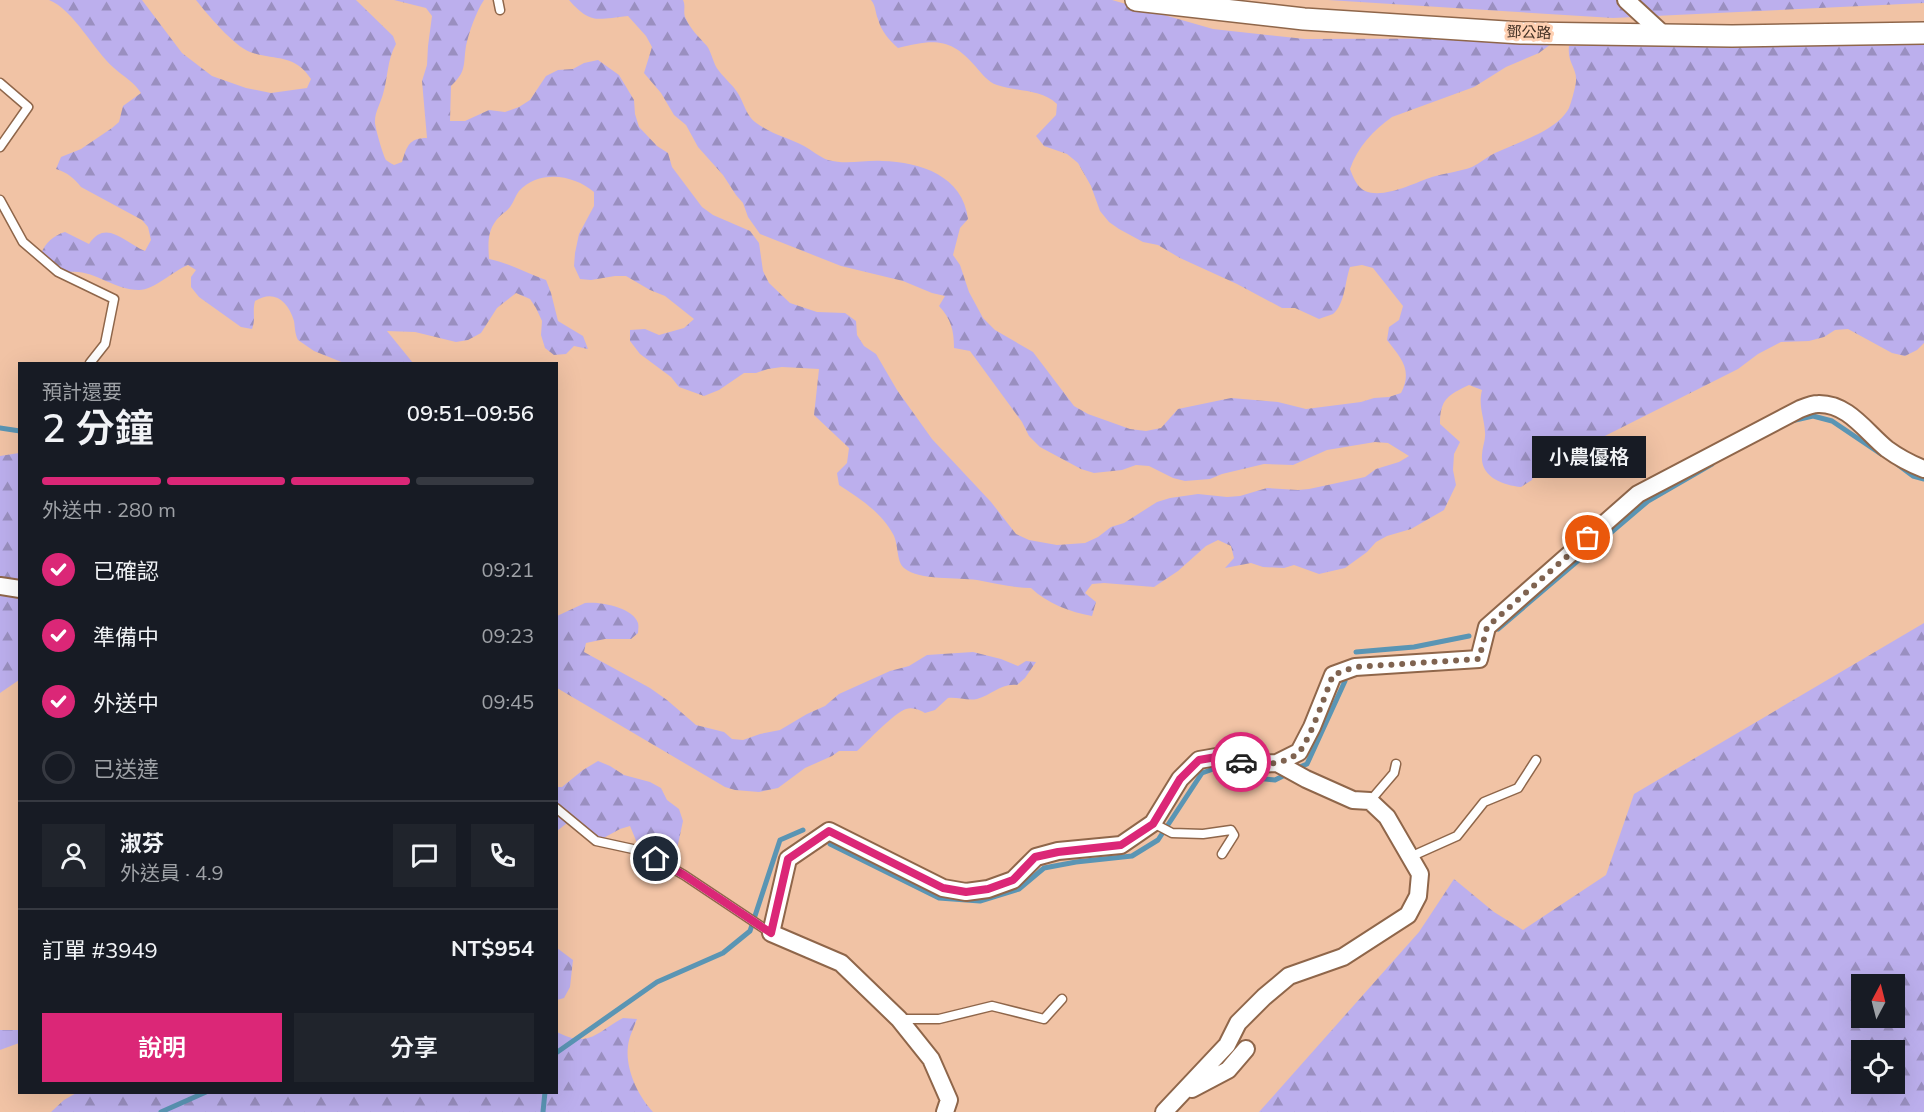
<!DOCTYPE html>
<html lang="zh-TW">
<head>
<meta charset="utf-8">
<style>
  body { margin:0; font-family:Mulish,"Noto Sans TC",sans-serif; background:#20242c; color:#f1f3f6; height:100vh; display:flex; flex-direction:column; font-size:22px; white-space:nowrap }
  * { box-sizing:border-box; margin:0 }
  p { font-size:20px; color:#9ea1a6 }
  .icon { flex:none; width:33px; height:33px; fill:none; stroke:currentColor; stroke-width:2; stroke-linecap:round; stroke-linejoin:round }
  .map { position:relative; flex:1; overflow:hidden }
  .sheet { position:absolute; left:18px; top:362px; width:540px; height:732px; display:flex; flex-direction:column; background:#171b24; border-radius:0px; box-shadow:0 6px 24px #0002 }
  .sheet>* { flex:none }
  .needle { width:39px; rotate:7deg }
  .buttons { position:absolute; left:1851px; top:974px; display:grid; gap:12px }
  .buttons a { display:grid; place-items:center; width:54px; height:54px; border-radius:0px; background:#171b24; box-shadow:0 6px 24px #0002; font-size:30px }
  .pin { position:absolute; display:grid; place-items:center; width:51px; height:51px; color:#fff; margin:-26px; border:3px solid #fff; border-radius:50%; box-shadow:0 2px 6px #0007 }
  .courier { position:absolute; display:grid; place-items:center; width:60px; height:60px; margin:-30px; border:4px solid #db2777; border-radius:50%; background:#fff; color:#222; box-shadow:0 2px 8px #0007 }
  .bubble { position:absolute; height:42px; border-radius:0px; background:#171b24; box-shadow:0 6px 24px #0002; font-size:20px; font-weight:600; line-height:42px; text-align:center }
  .overview em { font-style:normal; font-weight:600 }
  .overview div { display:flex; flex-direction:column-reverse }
  .overview { display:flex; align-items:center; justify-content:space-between; height:102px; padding:0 24px }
  h1 { font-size:39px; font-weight:600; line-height:45px }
  .bar { display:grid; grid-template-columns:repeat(4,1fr); gap:9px 6px; align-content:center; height:72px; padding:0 24px }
  .bar i { height:8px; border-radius:4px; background:#363941 }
  .bar .on { background:#db2777 }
  .bar p { grid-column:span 4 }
  .line { display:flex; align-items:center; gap:15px; padding:0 24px; border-top:2px solid #363941 }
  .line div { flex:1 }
  .round { display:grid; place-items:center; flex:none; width:63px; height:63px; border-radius:0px; background:#20242c }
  ol { padding:0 24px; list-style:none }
  li { display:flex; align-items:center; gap:18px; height:66px }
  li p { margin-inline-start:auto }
  li .icon { padding:6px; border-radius:50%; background:#db2777; color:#fff; stroke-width:4 }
  li:last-child { color:#9ea1a6 }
  li i { width:33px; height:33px; border:3px solid #363941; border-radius:50% }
  .action { display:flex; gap:12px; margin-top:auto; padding:12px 24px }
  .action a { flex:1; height:69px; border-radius:0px; background:#db2777; color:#fff; font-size:24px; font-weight:600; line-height:69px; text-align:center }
  .action a+a { background:#20242c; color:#f1f3f6 }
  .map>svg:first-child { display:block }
  .forest { fill:url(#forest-firs); fill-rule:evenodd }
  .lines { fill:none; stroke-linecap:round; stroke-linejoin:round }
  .stream { stroke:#5a95b4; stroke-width:5 }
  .service-casing { stroke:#8f664a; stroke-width:11 }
  .minor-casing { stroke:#8f664a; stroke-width:20 }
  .tertiary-casing { stroke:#8f664a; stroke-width:24 }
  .service { stroke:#fff; stroke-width:8 }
  .minor { stroke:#fff; stroke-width:16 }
  .tertiary { stroke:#fff; stroke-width:21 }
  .done { stroke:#7f6350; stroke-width:6; stroke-dasharray:0 10.8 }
  .route { stroke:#db2777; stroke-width:8 }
  .labels { text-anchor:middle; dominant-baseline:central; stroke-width:6; stroke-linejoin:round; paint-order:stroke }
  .street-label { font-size:15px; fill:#412f23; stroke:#ffd0b2 }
</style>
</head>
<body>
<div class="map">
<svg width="1924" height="1112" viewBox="0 0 1924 1112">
  <defs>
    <pattern id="forest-firs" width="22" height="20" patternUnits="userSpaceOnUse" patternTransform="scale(1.5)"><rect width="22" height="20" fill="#bcafed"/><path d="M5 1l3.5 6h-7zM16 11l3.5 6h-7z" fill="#9a8fc0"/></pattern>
  </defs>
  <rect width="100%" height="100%" fill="#f1c3a5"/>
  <!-- forest -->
  <path class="forest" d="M49,0H142L182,53L212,76L246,88L271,93L307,88L311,79C294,53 274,61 250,52C234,46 207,14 196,0H356L393,36L396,44C387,60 388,77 383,94C381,102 375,112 375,121C374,125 384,158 386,160C387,161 394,165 394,165L402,162C407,146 409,138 427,138L422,81L427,65L428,46L432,16L426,8L394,0H484C476,12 469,32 466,46C463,65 467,71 451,86L450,121H465L489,110L505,112L519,107L530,100L546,76L558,70L573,69L584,63L598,60L619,75L634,100L635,114L639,127L657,146L668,153L672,167L702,207L713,215L750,231L759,243L763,271L769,283L790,303L817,312L845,313L856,321L857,335L864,346L876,354L897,390L932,439L991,502L1016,534L1029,540L1057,545L1085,543L1098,537L1111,527L1124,523L1157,502L1170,498L1198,494L1227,497L1240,496L1267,488L1298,490L1309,489L1365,477L1376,469L1399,462L1409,456L1388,443L1375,442L1327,450L1293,465L1264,464L1222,474L1210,479L1185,481L1173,478L1149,466L1136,465L1122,470L1094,473L1081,469L1040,447L1029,436L1022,422L970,351L954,348C954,330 951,319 939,306L945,296L932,293L903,281L841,266L760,234L748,217L743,203L736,195L723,175L698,147L686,125L674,115L661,93L644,73L652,47L646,36L628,16C597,19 591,25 569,0H683C686,6 683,11 685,17C690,29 699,37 707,46C712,53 713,64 719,71C725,79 734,86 739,95C744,104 747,116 755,122C772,135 787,137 804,146C812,150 819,157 828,160C846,165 864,160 882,161C921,162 963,176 968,219L960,228L953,255L960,265L969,292L983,318L995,330L1033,352L1074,406L1088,414L1130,429L1146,431L1161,428L1178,409L1231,398L1278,402L1306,409L1361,402L1374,398L1389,397L1401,393C1413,370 1401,358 1387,340L1389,327L1399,320L1403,306L1373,268L1362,265L1350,267C1345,281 1345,304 1333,314C1329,316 1323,317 1319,319L1295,308H1282L1237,284L1180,258L1158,245L1143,242L1119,229L1109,222L1100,211L1091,186L1078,163L1067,154L1044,146L1036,136L1056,115L1057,104C1041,89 1018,92 997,85C988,82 982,74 976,67C951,37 933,39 898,48C889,40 881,31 878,19C875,12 876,6 871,0H1112L1213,29L1305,39L1559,38L1539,53L1506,67L1474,87L1392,117C1373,131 1358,146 1350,169C1353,177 1357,187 1365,191C1384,199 1414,183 1432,177C1444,173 1459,172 1472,167C1480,163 1487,157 1495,153C1518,142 1557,131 1569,108C1571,104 1576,85 1576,81C1577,68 1567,63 1569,46L1924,44V343L1917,350L1905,356L1892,353L1848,329L1835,330L1824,337L1809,341L1781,342L1758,354L1738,369L1581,448L1540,455L1532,480L1521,487C1503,485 1480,477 1482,455C1482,447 1486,440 1485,432C1484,416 1478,406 1482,390L1469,385C1448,395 1440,399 1440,424L1460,442L1454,454L1453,470L1456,485L1444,510L1411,529L1387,536L1376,542L1367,552L1345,568L1319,574L1294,565L1284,568L1263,567L1251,563L1225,568L1234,558L1231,546L1218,540L1206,546L1178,571L1154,587L1104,583L1092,584L1085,593L1096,602L1092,616C1070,612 1048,604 1031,588C1012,588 995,583 977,580C957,577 920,581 904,568C896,561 899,545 893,534C881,512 859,498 839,485L837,473L847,463L849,448L814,415L819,369L782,367L768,369L756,373H744L719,390L704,396L679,387L671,377L640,354L630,341V330L645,329L659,335L684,328L694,319L665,296L650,290L626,276H615L591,280L580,279L574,266L575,253L579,234L594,206V192C574,175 540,169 519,191C515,196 514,202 510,207C507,211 503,213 500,216C487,229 488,242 489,259C509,263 526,273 546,280L551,293L558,321L583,336L588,349L574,346L566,354L554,355L545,348L541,335L542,321L536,308L530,299L516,293L497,308L481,333L468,340L456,342L415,332L387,331L413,363H344L314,351L298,340C295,334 295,328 294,321C288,301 274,289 255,301C252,312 256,319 252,329L241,327L199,297L191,287V277L196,270L188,265C173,271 154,290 139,290C111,290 92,266 63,273L41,254C45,243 54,235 65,232L89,244C106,218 125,243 145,251L151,240L148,227L142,220L81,187C74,178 68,173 56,169L61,157L81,149L112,128L119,122L123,106L141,93C135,83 123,76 114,68C94,51 74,10 49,0Z
    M1328,0H1924V3L1613,18Z
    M19,453V680L0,693V456Z
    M585,603C599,601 633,607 638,623C639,627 638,630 638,633L631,639H605L586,643L584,652L650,688L667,700L696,725L724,732L732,739L743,740L760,734L780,730L807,714L825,706L839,694L890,671L909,666L927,655L973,652L1001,659L1018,666L1026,661L1036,662L1025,678L1017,685C1001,683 992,695 977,699C968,701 957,697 948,698L935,710L925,713C920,710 913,707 906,709C894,713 868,741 857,751H839L832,756L805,768L778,788L759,792L735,790L725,787L557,688V616Z
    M1924,623V1112H1259L1419,932L1454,879L1494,912L1523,930L1606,875L1634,794ZM1862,984H1894V1017H1862ZM1862,1050H1894V1083H1862Z
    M598,761L610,766L624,775L650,782L661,788L667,800L679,809L683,821L677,849L652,853L640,850L630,826L620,829L598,841L579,827L567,823L557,831V787H562L583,770Z
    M557,948L573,960L570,987L564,998L557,1000Z
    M623,1018L637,1019C634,1027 629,1037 628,1046C625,1069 638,1096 653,1112H51L64,1100L78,1092H556L557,1032C589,1048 594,1034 623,1018Z
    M0,1030H19V1043L0,1050Z"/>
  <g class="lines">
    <!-- stream -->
    <path class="stream" d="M1791,421L1813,416L1832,421L1881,454
      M0,428L20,431
      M1897,464L1913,476L1924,479
      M1498,629L1648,501L1712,464
      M1356,652L1414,647L1469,636
      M1295,769L1307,764L1345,681
      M830,844L939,898L980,901L1019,889L1044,868L1076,862L1132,856L1158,840L1202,773L1219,767L1256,778L1275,780L1287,774
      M556,1053L657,982L723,953L750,931L780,840L803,830
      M161,1112L206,1092
      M543,1112L545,1092"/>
    <!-- service casing -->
    <g class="service-casing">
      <path id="service" d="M498,0L500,10
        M0,83L28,107L0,147
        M0,200L23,242L58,272L114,299L105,344L90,363
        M1370,801L1394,773L1396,764
        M556,808L596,841L642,851L684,875L771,933
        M1153,823L1172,833L1203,834L1231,830L1234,835L1222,854
        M1410,857L1457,836L1484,802L1518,788L1536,760
        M899,1019H939L992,1006L1044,1019L1062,999"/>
    </g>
    <!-- minor casing -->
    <g class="minor-casing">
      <path id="minor" d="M1626,0L1664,35
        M0,586L20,589
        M1192,1089L1228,1070L1246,1049
        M945,1112L949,1100L931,1059L899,1019L841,963L771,933L788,859L829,831L943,888L966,892L988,889L1013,880L1036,857L1058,851L1121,845L1153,823L1180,779L1199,760L1222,756L1251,764L1277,763L1299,752L1312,727L1333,675L1355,667L1479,659L1487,627L1638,494L1800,409C1805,407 1812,404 1818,404C1848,403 1866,432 1887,449C1898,457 1911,464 1924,469
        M1164,1112L1227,1045L1238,1023L1264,997L1289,976L1343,957L1408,915L1418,896L1420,874L1387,817L1370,801L1353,800L1306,779L1277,763"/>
    </g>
    <!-- tertiary casing -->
    <g class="tertiary-casing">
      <path id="tertiary" d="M1136,0L1304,19L1521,33L1732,36L1924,33"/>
    </g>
    <!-- service -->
    <use href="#service" class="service"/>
    <!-- minor -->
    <use href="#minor" class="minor"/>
    <!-- tertiary -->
    <use href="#tertiary" class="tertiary"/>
  </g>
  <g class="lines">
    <!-- done -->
    <path class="done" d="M1241,762C1258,766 1286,765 1299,752C1309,742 1327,690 1333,675L1355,667L1479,659L1487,627L1588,538"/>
    <!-- route -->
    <path class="route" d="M656,859L684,875L771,933L788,859L829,831L943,888L966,892L988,889L1013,880L1035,857L1058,852L1121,845L1153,824L1180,779L1199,760L1222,756L1241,762"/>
  </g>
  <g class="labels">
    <!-- street labels -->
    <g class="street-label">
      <text transform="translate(1529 32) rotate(2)">鄧公路</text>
    </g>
  </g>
</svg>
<div class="buttons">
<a><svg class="needle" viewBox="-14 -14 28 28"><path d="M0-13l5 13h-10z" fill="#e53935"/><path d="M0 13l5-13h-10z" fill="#9ea1a6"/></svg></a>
<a><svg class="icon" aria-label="locate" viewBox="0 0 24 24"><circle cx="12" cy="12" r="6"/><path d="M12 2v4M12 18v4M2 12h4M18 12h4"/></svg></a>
</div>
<div class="pin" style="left:1588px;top:538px;background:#ea580c"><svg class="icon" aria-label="bag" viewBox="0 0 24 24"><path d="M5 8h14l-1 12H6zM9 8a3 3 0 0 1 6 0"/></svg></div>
<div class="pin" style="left:656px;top:859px;background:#1f2937"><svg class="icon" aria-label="home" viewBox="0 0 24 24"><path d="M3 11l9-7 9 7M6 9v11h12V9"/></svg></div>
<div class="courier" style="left:1241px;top:762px"><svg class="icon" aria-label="car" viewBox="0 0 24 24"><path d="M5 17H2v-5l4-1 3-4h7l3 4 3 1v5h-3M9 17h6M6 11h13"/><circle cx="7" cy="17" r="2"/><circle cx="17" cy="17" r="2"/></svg></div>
<div class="bubble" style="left:1532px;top:436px;width:114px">小農優格</div>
<section class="sheet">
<div class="overview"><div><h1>2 分鐘</h1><p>預計還要</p></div><em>09:51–09:56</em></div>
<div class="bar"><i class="on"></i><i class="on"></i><i class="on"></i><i></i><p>外送中 · 280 m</p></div>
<ol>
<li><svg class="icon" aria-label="check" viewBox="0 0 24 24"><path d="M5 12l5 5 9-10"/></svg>已確認<p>09:21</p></li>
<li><svg class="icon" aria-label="check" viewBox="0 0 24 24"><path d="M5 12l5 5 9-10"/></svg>準備中<p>09:23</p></li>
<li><svg class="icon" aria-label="check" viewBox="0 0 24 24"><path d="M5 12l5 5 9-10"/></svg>外送中<p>09:45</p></li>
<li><i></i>已送達</li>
</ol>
<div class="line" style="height:108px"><a class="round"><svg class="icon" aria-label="person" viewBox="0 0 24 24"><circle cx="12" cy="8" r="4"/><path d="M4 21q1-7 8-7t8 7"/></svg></a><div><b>淑芬</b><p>外送員 · 4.9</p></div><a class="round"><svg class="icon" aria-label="chat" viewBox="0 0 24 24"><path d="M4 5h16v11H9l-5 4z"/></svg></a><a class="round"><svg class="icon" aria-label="phone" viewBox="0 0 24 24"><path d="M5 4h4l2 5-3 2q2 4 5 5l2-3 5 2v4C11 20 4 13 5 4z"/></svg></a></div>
<div class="line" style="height:78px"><div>訂單 #3949</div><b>NT$954</b></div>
<div class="action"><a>說明</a><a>分享</a></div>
</section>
</div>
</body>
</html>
